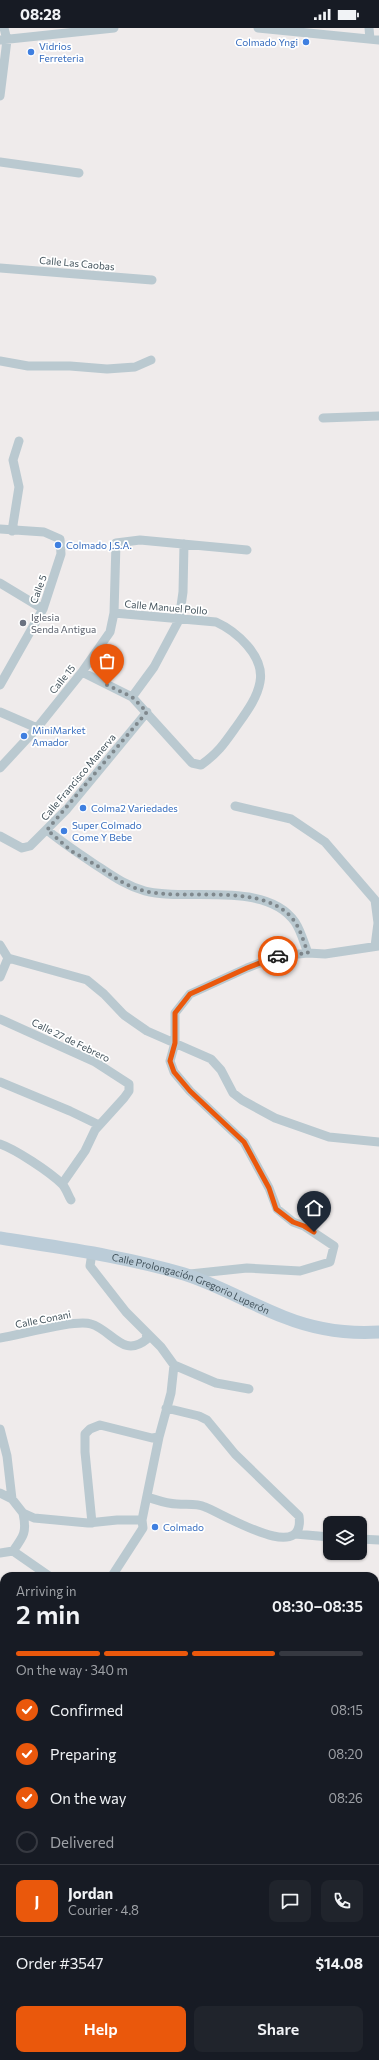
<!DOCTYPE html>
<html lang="en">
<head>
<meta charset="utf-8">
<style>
  body { margin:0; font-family:Commissioner,sans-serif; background:#20242c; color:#f1f3f6; height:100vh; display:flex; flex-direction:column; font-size:15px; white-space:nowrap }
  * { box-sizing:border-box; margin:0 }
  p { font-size:13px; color:#9ea1a6 }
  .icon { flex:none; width:22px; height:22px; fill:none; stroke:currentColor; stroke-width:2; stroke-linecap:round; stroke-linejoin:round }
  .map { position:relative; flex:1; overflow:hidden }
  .sheet { position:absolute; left:0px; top:1544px; width:379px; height:488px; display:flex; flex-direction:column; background:#171b24; border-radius:12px 12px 0 0; box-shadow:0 1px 3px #0004 }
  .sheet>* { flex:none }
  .buttons { position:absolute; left:323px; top:1488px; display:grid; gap:8px }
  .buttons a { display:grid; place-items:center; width:44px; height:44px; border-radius:8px; background:#171b24; box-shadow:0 1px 3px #0004; font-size:20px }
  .pin { position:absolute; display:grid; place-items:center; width:34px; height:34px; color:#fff; margin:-41px -17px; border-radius:50% 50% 50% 0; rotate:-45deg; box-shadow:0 0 4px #0007 }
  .pin .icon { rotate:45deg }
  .courier { position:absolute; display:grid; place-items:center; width:40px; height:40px; margin:-20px; border:3px solid #ea580c; border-radius:50%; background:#fff; color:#222; box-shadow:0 1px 5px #0007 }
  .head em { font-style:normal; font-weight:600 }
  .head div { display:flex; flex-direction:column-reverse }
  .head { display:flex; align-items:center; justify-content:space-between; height:68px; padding:0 16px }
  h1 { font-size:26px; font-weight:600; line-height:30px }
  .bar { display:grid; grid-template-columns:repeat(4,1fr); gap:6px 4px; align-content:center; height:48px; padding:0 16px }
  .bar i { height:5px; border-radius:3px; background:#363941 }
  .bar .selected { background:#ea580c }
  .bar p { grid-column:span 4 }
  .line { display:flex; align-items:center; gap:10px; padding:0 16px; border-top:1px solid #363941 }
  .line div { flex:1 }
  .round { display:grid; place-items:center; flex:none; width:42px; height:42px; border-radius:8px; background:#20242c }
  ol { padding:0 16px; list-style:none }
  li { display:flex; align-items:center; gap:12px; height:44px }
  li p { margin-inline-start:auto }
  li .icon { padding:4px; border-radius:50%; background:#ea580c; color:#fff; stroke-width:4 }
  li:last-child { color:#9ea1a6 }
  li i { width:22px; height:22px; border:2px solid #363941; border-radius:50% }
  .primary-button { display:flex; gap:8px; margin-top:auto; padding:8px 16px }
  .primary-button a { flex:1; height:46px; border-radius:8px; background:#ea580c; color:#fff; font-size:16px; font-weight:600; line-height:46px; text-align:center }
  .primary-button a+a { background:#20242c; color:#f1f3f6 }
  .status { display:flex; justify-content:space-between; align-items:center; height:28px; padding:0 20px; background:#171b24; direction:ltr }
  .status svg { height:11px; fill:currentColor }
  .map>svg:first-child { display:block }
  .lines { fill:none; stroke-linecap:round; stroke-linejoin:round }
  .street { stroke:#bac9d0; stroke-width:9 }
  .secondary { stroke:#bbccd8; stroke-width:13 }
  .primary { stroke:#a7bfcf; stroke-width:14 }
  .done { stroke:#7f888d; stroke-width:4; stroke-dasharray:0 7.2 }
  .route { stroke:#ea580c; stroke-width:5 }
  .shop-dot { fill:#3f7fe0; stroke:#fff; stroke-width:1.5 }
  .worship-dot { fill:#6b7280; stroke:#fff; stroke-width:1.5 }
  .labels { text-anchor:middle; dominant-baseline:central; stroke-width:3.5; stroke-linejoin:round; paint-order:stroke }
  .shop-label { font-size:10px; fill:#366cbe; stroke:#fff; text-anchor:start }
  .street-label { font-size:10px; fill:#42525b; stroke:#fff }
  .worship-label { font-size:10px; fill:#5b616d; stroke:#fff; text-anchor:start }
</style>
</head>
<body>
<div class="status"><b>08:28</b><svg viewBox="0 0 49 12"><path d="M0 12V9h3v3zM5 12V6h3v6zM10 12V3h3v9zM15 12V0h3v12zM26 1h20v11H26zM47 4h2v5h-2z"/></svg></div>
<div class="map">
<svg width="379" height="2032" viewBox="0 0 379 2032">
  <rect width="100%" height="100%" fill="#efebeb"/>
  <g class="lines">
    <!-- street -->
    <path class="street" d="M258,0L379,12
      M369,0L370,11
      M0,12L114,0
      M0,68L7,12L4,0
      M0,134L79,145
      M0,240L152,252
      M0,333L28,338H70L107,341L135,339L151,332
      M323,390L379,388
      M0,501L44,504L60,511L61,526L43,581L0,657
      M12,503L19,459L13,432L19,413
      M0,555L43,581
      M82,644L132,669L192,735L201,737C218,725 224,716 236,699C245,686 257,671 260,654C265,628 236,603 216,594L114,585
      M132,669L154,639L179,592L183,564L184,516
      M0,684L37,700
      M0,740L37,700L82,644L110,604L114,585L116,515L140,512L247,522
      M235,778L291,791L325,814L375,872L378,895L375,918
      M47,802C64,816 81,827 99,839C114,849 127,858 145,863C187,874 266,852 295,894C301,903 304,915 308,925
      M0,808L22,820L30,818L67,781L147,684
      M0,917L8,930
      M8,930L87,952L104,966L124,987L147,1003L211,1031L221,1042L233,1065L242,1072L275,1090L329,1109L379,1114
      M0,949L8,930
      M0,991L95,1034L129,1056V1063L124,1070L95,1102L85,1123L62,1156
      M0,1054L70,1083L99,1097
      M0,1116C15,1121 50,1144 62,1156C66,1160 68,1167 71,1172
      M92,1225L90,1238L126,1284L161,1319L174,1337L216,1355L249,1361
      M190,1246L247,1240L300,1243L330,1234L334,1218L304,1198L293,1194L277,1181L269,1160L244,1114L190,1063L174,1044L170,1033L175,1015V985L190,966L247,940L278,928L308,925L325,926L379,918
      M0,1310C20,1307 75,1291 91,1296C112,1302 123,1331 147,1311L146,1304
      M0,1401L7,1428L12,1471
      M0,1465L12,1471L23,1485L34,1490L88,1495L117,1492H142
      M147,1469C157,1472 167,1476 177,1476C186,1477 196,1475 205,1479C222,1485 306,1538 299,1488L235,1426L207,1392L199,1388L166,1380
      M92,1495L85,1424V1406L90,1401L100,1397L152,1410L159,1409L171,1365L174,1337
      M295,1506L330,1509
      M360,1511L379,1512
      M13,1523C24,1508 27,1504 23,1485
      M0,1525L13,1523L49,1548
      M112,1548L143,1500L142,1492L159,1409
      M0,1663L4,1664
      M0,1754L4,1753
      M0,1766L4,1770
      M375,1818L379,1820
      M0,1903L4,1902
      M0,1913L4,1911
      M375,1958L379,1956
      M0,1990L4,1992
      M69,2028H79
      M0,2031L4,2021
      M197,2032L198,2028"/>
    <!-- secondary -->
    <path class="secondary" id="s1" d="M0,1210C62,1220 124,1228 184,1246C219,1257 250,1276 284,1289C314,1301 347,1306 379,1304"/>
    <!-- primary -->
    <path class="primary" d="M0,2019L4,2021
      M16,2028L23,2032"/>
  </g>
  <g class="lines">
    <!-- done -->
    <path class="done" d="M107,657L132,669L147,684L47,802C56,809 64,817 73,824C82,829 91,834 99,839C114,849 127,859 145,863C187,874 266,852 295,894C301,903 304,915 308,925L278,928"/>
    <!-- route -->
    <path class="route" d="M278,928L247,940L190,966L175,985V1015L170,1033L174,1044L190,1063L244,1114L269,1160L276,1181L293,1194L304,1198L314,1204"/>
  </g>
  <!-- markers -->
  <g class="shop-dot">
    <circle cx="306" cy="14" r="4"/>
    <circle cx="31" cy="24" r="4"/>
    <circle cx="58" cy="517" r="4"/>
    <circle cx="24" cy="708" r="4"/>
    <circle cx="83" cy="780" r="4"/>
    <circle cx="64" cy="803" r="4"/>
    <circle cx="155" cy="1499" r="4"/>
  </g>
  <circle class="worship-dot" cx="23" cy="595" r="4"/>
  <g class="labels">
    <!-- shop labels -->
    <g class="shop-label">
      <text x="298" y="14" text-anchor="end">Colmado Yngi</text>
      <text x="39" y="18">Vidrios<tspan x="39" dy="12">Ferreteria</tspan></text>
      <text x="66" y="517">Colmado J.S.A.</text>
      <text x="32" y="702">MiniMarket<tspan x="32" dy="12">Amador</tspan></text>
      <text x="91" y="780">Colma2 Variedades</text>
      <text x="72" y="797">Super Colmado<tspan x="72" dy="12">Come Y Bebe</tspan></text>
      <text x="163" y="1499">Colmado</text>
    </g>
    <!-- street labels -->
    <g class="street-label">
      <text transform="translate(77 235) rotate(5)">Calle Las Caobas</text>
      <text transform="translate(38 561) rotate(-70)">Calle 5</text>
      <text transform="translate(166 579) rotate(5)">Calle Manuel Pollo</text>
      <text transform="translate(62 651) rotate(-51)">Calle 15</text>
      <text transform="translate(78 749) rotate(-50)">Calle Francisco Manerva</text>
      <text transform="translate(71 1012) rotate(26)">Calle 27 de Febrero</text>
      <text stroke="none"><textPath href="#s1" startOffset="197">Calle Prolongación Gregorio Luperón</textPath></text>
      <text transform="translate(43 1291) rotate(-11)">Calle Conani</text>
    </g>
    <!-- worship labels -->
    <g class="worship-label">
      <text x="31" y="589">Iglesia<tspan x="31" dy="12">Senda Antigua</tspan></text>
    </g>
  </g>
</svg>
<div class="buttons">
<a><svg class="icon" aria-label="layers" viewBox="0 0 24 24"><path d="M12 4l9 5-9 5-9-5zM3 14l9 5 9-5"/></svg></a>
</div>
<div class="pin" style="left:107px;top:657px;background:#ea580c"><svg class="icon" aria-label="bag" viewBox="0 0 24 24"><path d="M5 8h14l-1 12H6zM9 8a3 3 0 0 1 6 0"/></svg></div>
<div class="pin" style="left:314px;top:1204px;background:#1f2937"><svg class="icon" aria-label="home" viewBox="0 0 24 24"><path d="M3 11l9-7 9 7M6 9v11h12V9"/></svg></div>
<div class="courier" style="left:278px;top:928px"><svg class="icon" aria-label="car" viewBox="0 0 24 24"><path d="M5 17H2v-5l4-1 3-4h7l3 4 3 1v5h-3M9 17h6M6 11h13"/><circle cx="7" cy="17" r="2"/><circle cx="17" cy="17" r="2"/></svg></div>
<section class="sheet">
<div class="head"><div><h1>2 min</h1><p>Arriving in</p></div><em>08:30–08:35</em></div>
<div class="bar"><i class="selected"></i><i class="selected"></i><i class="selected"></i><i></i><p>On the way · 340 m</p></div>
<ol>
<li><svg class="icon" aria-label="check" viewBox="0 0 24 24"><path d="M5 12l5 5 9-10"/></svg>Confirmed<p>08:15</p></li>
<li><svg class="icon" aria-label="check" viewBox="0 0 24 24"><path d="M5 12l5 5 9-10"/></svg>Preparing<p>08:20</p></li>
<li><svg class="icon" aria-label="check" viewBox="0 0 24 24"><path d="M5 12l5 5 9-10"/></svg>On the way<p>08:26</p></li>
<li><i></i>Delivered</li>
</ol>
<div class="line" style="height:72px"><b class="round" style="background:#ea580c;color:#fff">J</b><div><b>Jordan</b><p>Courier · 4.8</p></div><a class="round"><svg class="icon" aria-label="chat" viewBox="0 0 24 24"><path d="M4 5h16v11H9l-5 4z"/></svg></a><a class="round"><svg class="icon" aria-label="phone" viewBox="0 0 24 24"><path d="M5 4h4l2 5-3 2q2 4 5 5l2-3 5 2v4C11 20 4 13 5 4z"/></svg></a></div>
<div class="line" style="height:52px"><div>Order #3547</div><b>$14.08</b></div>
<div class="primary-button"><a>Help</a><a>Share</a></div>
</section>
</div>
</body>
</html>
